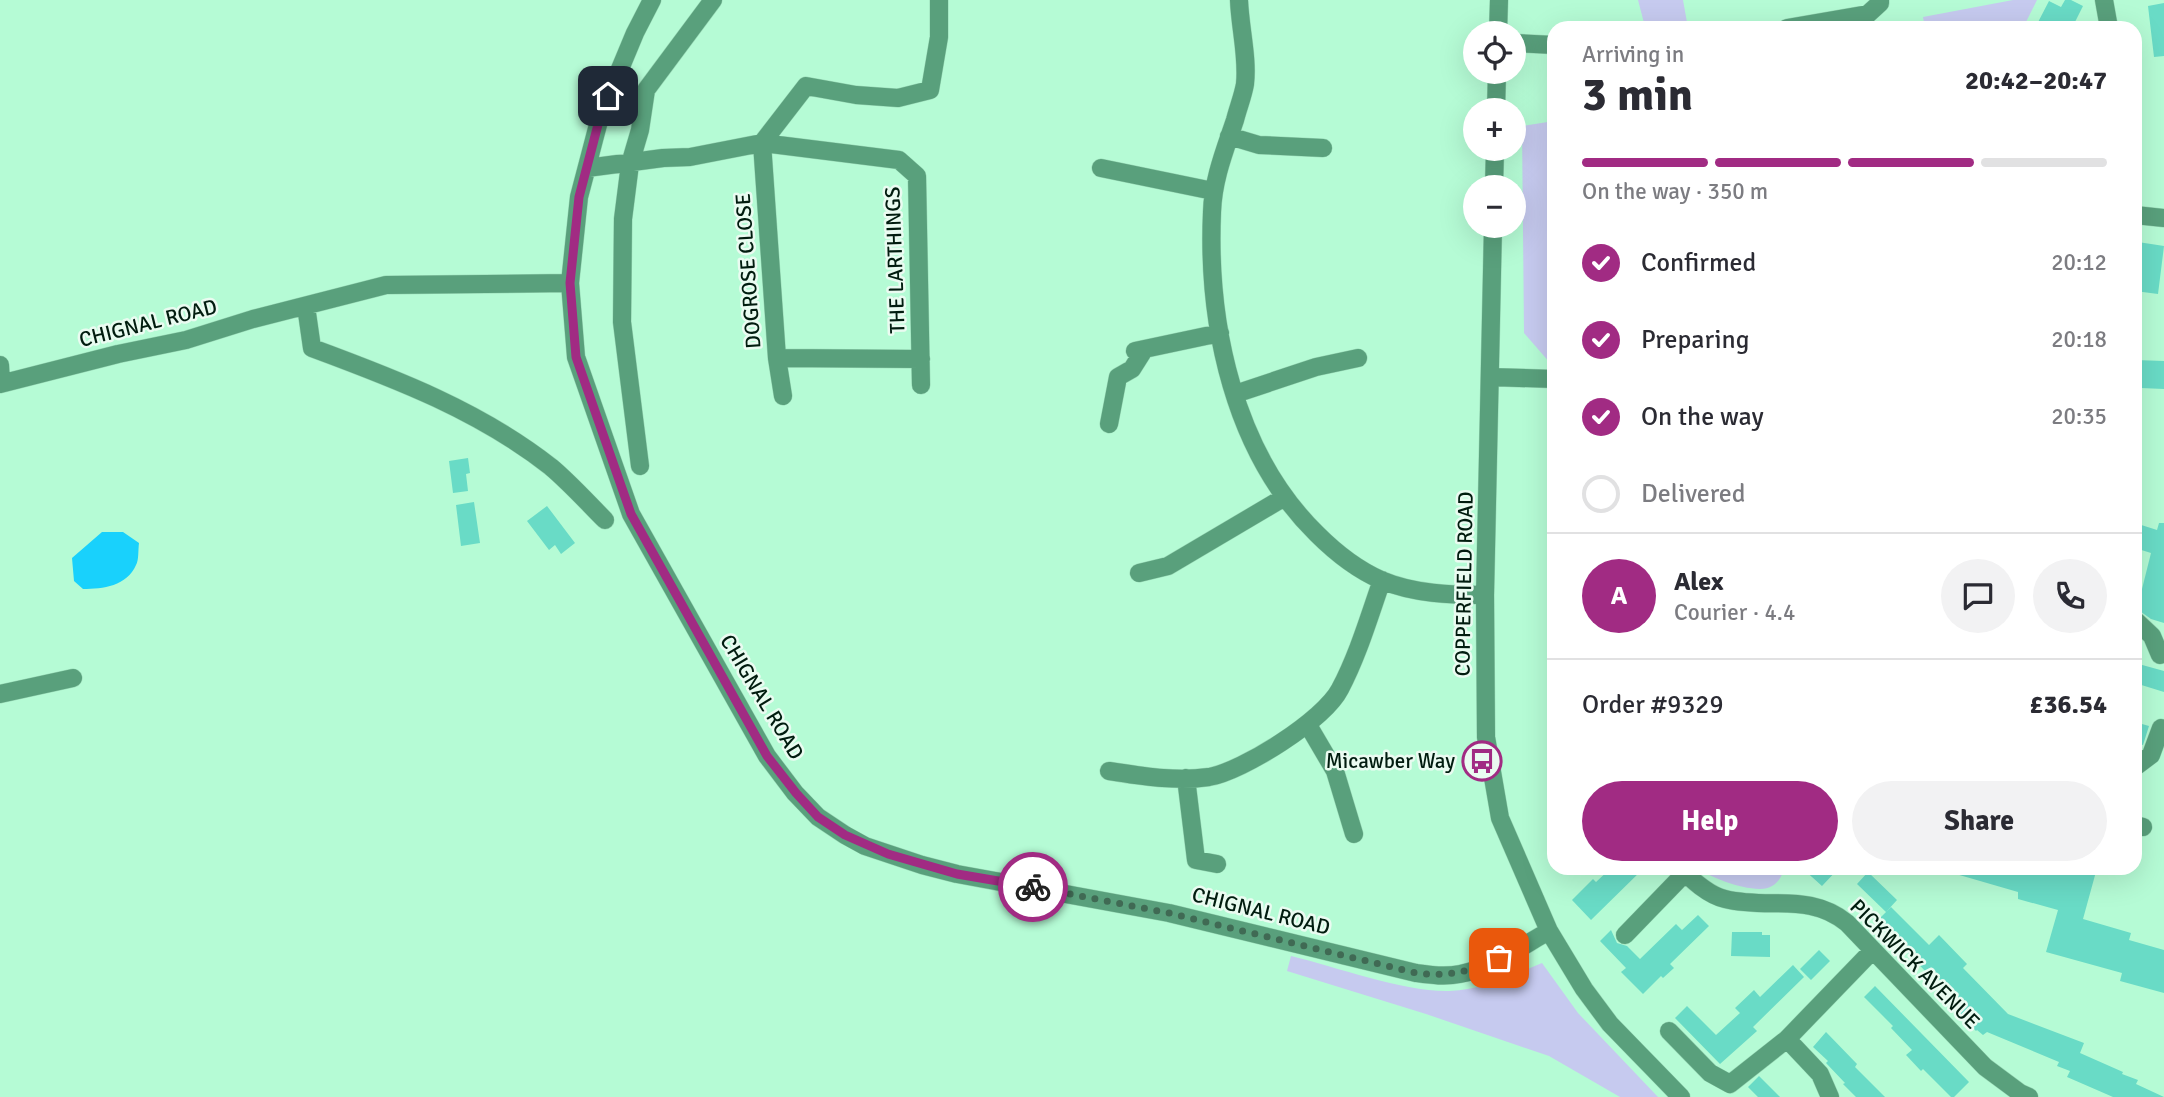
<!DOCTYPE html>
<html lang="en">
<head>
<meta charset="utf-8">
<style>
  body { margin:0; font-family:Signika,sans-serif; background:#f2f2f3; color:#2b2b33; height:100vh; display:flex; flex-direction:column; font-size:26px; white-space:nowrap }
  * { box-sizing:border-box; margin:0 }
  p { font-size:23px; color:#7c7c81 }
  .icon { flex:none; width:38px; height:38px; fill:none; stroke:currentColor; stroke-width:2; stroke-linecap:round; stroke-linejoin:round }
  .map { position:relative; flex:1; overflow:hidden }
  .sheet { position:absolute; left:1547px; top:21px; width:595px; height:854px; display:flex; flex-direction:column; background:#fff; border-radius:21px; box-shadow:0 7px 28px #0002 }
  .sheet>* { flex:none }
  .buttons { position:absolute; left:1463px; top:21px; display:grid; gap:14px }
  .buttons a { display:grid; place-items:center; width:63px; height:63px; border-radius:50%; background:#fff; box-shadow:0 7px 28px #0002; font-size:35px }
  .pin { position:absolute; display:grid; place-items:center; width:60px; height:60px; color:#fff; margin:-30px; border-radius:14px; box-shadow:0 4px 10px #0006 }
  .courier { position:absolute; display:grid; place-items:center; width:70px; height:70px; margin:-35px; border:5px solid #a12b83; border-radius:50%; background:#fff; color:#222; box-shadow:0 2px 9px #0007 }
  .overview em { font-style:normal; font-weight:700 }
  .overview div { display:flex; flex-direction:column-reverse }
  .overview { display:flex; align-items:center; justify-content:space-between; height:119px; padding:0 35px }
  h1 { font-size:46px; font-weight:700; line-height:52px }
  .bar { display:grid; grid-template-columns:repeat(4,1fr); gap:10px 7px; align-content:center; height:84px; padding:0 35px }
  .bar i { height:9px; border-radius:5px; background:#e1e1e2 }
  .bar .active { background:#a12b83 }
  .bar p { grid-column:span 4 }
  .line { display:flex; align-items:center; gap:18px; padding:0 35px; border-top:2px solid #e1e1e2 }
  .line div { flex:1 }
  .round { display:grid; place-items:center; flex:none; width:74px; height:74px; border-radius:37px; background:#f2f2f3 }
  ol { padding:0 35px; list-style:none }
  li { display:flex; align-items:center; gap:21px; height:77px }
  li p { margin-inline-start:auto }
  li .icon { padding:7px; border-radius:50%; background:#a12b83; color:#fff; stroke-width:4 }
  li:last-child { color:#7c7c81 }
  li i { width:38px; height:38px; border:4px solid #e1e1e2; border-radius:50% }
  .button { display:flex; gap:14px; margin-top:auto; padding:14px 35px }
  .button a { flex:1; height:80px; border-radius:42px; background:#a12b83; color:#fff; font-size:28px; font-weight:700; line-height:80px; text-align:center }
  .button a+a { background:#f2f2f3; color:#2b2b33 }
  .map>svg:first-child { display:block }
  .green { fill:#c6caef }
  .water { fill:#19d1fc }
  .building { fill:#69dbc6 }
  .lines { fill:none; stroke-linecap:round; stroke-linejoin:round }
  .minor-casing { stroke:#98d7b5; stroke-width:19 }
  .minor { stroke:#59a07c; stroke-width:18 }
  .done { stroke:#406a54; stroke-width:7; stroke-dasharray:0 12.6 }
  .route { stroke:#a12b83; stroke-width:9 }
  .labels { text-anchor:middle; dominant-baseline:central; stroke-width:5; stroke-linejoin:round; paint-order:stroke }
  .street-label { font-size:21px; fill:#011c0f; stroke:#eafbf1 }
  .poi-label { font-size:21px; fill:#011c0f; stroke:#eafbf1; text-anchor:end }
</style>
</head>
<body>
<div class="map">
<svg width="2164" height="1097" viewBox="0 0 2164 1097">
  <rect width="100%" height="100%" fill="#b5fbd5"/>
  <!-- green -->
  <path class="green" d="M1638,0H1683L1688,28H1642L1644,23Z
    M2013,0H2037L2023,28H1925L1923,17Z
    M1554,121V364H1551L1524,333L1522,126Z
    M1697,868H1785C1782,875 1779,882 1772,886C1758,896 1710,878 1697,868Z
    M1291,956C1337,967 1403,992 1449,991C1482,990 1513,975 1542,963L1578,1013L1658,1097H1620L1549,1056L1426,1014L1287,971Z"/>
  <!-- water -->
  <path class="water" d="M102,532H123L139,543C138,550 139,560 136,565C127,586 103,589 83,589L74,581L72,558Z"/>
  <!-- building -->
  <path class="building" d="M2065,0H2071L2083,6L2072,28H2035L2049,1L2061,7Z
    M2164,3V56L2154,57L2148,6Z
    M2138,242L2164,246L2158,294L2135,291Z
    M2135,360L2164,361V389L2141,388V379H2135Z
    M468,458L470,473L466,474L468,491L453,493L449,461Z
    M474,502L480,543L461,546L456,505Z
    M547,506L575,543L561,554L555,545L549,550L527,521Z
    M2135,523L2157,530L2159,523H2164V623L2151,619L2137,609L2151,553L2135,548Z
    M2135,663L2164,671V692L2135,683Z
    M2135,722L2149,726L2143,745L2135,743Z
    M1611,868H1644L1591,920L1572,900L1593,879L1596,882Z
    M1802,868H1839L1822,886Z
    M1949,868H2097L2083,919L2131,933L2129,940L2164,950V993L2120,981L2122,973L2046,952L2058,910L2018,899V892L1949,872Z
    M1868,872L1897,900L1886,912L1857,884Z
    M1891,907L1929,945L1939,935L1967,964L1963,968L2008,1014L2084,1043L2080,1053L2123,1072L2122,1074L2138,1080L2136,1084L2164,1097H2113L2067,1077L2070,1071L2057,1066L2059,1062L1987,1032L1983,1035L1977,1030L1976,1031L1949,1003L1956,996L1930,970L1927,973L1904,949L1901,953L1889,941L1891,938L1876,922Z
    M1698,915L1709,926L1670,964L1674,968L1663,978L1661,976L1643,994L1621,972L1626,968L1600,941L1611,930L1617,943L1627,946L1640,959L1676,924L1682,930Z
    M1732,932H1762V935H1770V957L1731,956Z
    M1819,950L1830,961L1811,980L1800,969Z
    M1793,965L1804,977L1753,1027L1757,1031L1720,1064L1675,1018L1687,1006L1716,1035L1740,1013L1735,1008L1754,990L1760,997Z
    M1875,986L1969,1082L1954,1097H1951L1923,1069L1921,1071L1906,1055L1912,1050L1891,1028L1893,1026L1864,997Z
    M1826,1032L1857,1064L1855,1067L1885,1097H1856L1843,1084L1845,1083L1826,1063L1828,1061L1813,1047Z
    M1759,1076L1780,1097H1758L1748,1087Z"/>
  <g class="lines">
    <!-- minor casing -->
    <g class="minor-casing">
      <path id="minor" d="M652,0L635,33L600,117L579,197L570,283L576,357L631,514L767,756L795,793L818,817L845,835L865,846L922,865L957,874L1169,913L1416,973C1431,975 1445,977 1460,974C1492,968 1522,946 1549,931
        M1239,0C1240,28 1248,57 1245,84C1243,96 1238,108 1235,120C1225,150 1213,179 1212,212C1207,325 1234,453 1317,534C1336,553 1356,569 1381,580C1414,594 1451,595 1485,595
        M2104,0L2109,28
        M1787,28L1868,14L1880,3V0
        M1498,33L1499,0
        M1514,43L1554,45
        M1496,110L1497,72
        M1229,136L1259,145L1323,148
        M587,168L663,158L690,157L762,143L899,160L917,176L921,385
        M1101,168L1213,191
        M1494,187L1495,149
        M2135,215L2164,218
        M1493,226L1485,595L1486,737L1500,818L1549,931L1584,989L1610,1024L1681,1097
        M306,306L312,348C396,379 480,411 551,467C570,483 587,502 605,520
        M1135,351L1220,333
        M777,358L921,359
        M0,365L1,384
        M1490,377L1554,379
        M0,384L118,354L186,340L253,319L386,285L570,283
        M1235,394L1316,367L1358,358
        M783,396L777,358L762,143L806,86L856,95L898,98L930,90L939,37V0
        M1109,424L1118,377L1132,369L1144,350
        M640,466L622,322L623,219L630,164L640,130L646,90L713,0
        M1139,573L1168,566L1283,498
        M2135,620L2152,636L2160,655
        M0,694L73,678
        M1308,725L1335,771L1354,834
        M2135,767L2151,755L2161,728L2164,729
        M1109,771C1142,776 1175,782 1209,777C1243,771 1324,720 1340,689C1358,655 1369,617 1382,580
        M1186,778L1196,860L1217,864
        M2135,825L2143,827
        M1680,868C1692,880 1708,895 1725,899C1769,910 1809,892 1847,923L1985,1067L2020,1093L2029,1097
        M1625,935L1685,873
        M1669,1031L1710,1073L1730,1084L1787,1039L1873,950
        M1787,1039L1820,1074L1830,1097"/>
    </g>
    <!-- minor -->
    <use href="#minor" class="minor"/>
  </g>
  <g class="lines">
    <!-- done -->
    <path class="done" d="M1033,887L1169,913L1416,973C1447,977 1471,972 1499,958"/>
    <!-- route -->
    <path class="route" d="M608,96L600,117L579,197L570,283L576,357L631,514L767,756L796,793L818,817L845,835L888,854L957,874L1033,887"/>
  </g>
  <!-- icons -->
  <defs>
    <g id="bus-ring" transform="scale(2.0125)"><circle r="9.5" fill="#eafbf1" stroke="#a12b83" stroke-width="1.5"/><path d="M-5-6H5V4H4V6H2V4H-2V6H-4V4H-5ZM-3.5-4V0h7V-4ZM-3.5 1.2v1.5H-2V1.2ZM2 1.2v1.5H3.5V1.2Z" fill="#a12b83"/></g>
  </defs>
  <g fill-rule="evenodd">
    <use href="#bus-ring" x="1482" y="761"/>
  </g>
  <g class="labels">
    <!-- street labels -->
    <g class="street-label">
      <text transform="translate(895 260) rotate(-92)">THE LARTHINGS</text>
      <text transform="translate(748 271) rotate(-94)">DOGROSE CLOSE</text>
      <text transform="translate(148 323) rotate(-14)">CHIGNAL ROAD</text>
      <text transform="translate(1464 584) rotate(-89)">COPPERFIELD ROAD</text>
      <text transform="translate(762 697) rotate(59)">CHIGNAL ROAD</text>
      <text transform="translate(1261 911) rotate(14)">CHIGNAL ROAD</text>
      <text transform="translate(1915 964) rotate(45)">PICKWICK AVENUE</text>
    </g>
    <!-- poi labels -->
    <g class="poi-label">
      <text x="1455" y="761">Micawber Way</text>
    </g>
  </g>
</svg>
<div class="buttons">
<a><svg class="icon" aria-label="locate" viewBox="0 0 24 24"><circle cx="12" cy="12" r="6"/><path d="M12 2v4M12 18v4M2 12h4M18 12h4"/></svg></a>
<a>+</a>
<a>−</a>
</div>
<div class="pin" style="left:1499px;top:958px;background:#ea580c"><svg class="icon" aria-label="bag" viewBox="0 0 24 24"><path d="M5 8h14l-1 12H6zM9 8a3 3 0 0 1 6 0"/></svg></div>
<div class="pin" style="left:608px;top:96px;background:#1f2937"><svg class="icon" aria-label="home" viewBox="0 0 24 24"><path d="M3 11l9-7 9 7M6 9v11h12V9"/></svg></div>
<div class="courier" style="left:1033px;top:887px"><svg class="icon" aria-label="bike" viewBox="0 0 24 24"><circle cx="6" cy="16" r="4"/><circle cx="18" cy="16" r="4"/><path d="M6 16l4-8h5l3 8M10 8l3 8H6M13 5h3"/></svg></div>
<section class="sheet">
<div class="overview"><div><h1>3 min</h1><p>Arriving in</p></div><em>20:42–20:47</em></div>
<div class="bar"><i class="active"></i><i class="active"></i><i class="active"></i><i></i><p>On the way · 350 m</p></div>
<ol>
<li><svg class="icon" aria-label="check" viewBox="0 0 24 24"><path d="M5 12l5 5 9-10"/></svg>Confirmed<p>20:12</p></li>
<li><svg class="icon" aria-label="check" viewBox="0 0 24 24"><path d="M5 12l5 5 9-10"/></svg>Preparing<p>20:18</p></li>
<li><svg class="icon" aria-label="check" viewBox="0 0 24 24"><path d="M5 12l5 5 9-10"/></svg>On the way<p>20:35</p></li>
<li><i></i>Delivered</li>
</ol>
<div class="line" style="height:126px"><b class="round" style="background:#a12b83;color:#fff">A</b><div><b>Alex</b><p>Courier · 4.4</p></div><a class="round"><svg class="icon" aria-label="chat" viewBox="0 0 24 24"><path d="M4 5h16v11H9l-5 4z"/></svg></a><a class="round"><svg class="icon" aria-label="phone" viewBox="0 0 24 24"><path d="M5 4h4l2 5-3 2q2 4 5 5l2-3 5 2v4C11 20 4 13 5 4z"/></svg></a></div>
<div class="line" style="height:91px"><div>Order #9329</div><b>£36.54</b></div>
<div class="button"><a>Help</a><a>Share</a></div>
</section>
</div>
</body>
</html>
